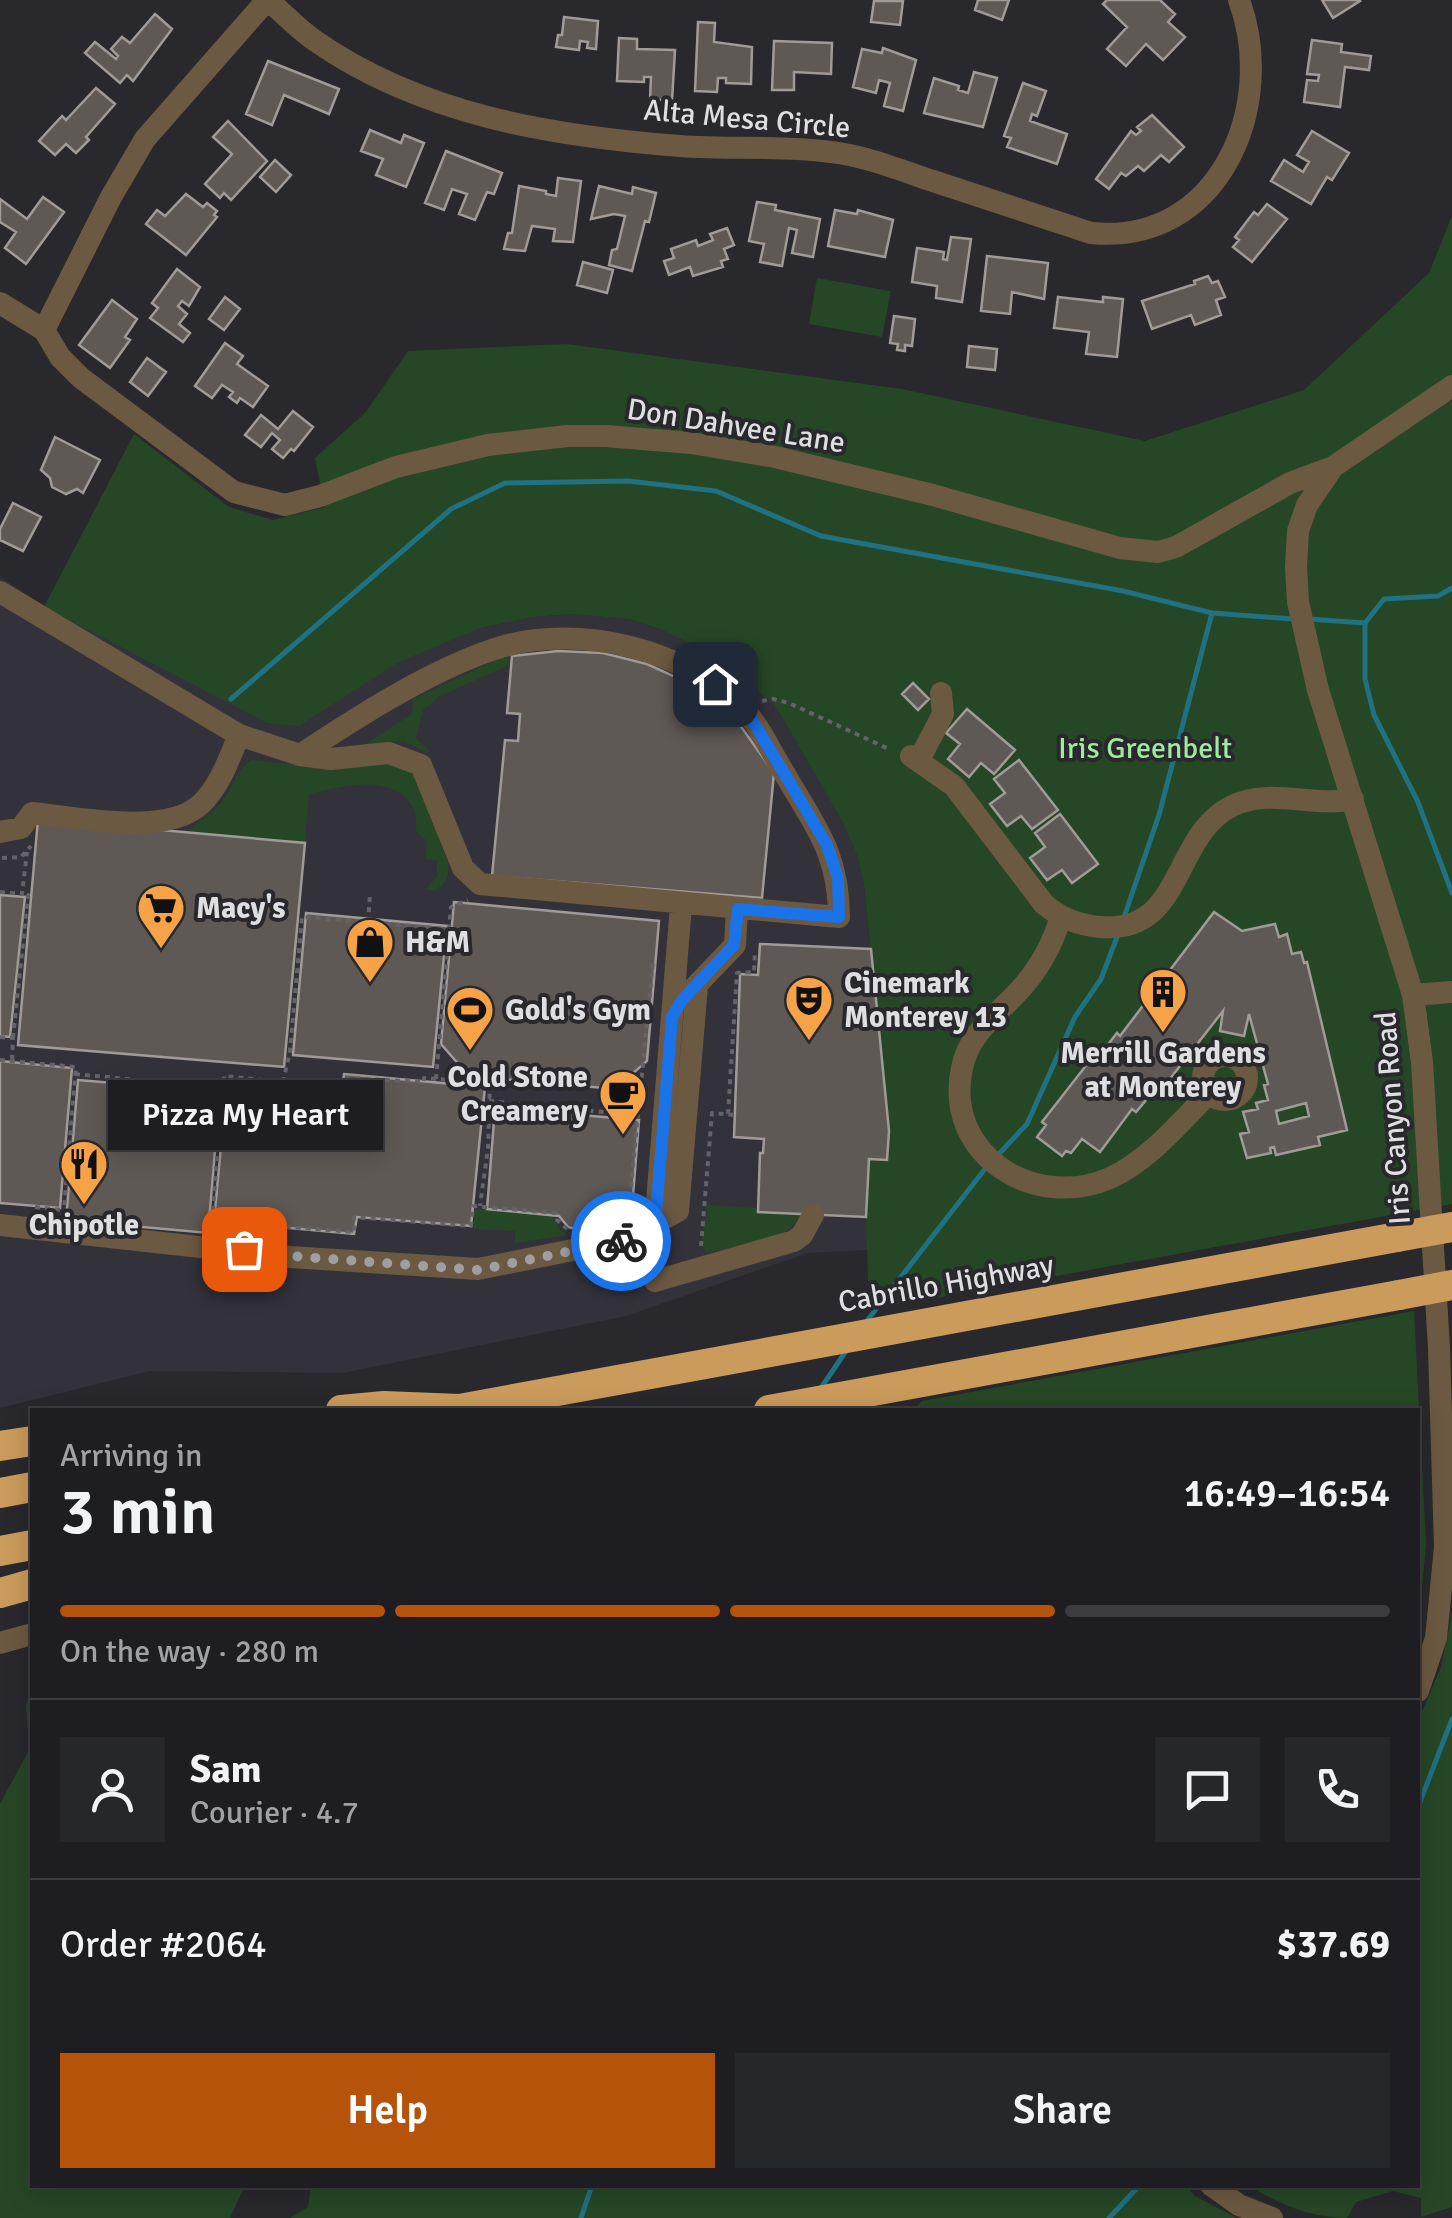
<!DOCTYPE html>
<html lang="en">
<head>
<meta charset="utf-8">
<style>
  body { margin:0; font-family:Signika,sans-serif; background:#26272a; color:#f1f3f6; height:100vh; display:flex; flex-direction:column; font-size:38px; white-space:nowrap }
  * { box-sizing:border-box; margin:0 }
  p { font-size:32px; color:#a1a2a5 }
  .icon { flex:none; width:55px; height:55px; fill:none; stroke:currentColor; stroke-width:2; stroke-linecap:round; stroke-linejoin:round }
  .map { position:relative; flex:1; overflow:hidden }
  .panel { position:absolute; left:30px; top:1408px; width:1390px; height:780px; display:flex; flex-direction:column; background:#1e1e22; border-radius:0px; box-shadow:0 5px 25px #0003,0 0 0 2px #3c3c40 }
  .panel>* { flex:none }
  .pin { position:absolute; display:grid; place-items:center; width:85px; height:85px; color:#fff; margin:-42px; border-radius:20px; box-shadow:0 5px 15px #0006 }
  .courier { position:absolute; display:grid; place-items:center; width:100px; height:100px; margin:-50px; border:8px solid #1a73e8; border-radius:50%; background:#fff; color:#222; box-shadow:0 2px 12px #0007 }
  .bubble { position:absolute; height:70px; border-radius:0px; background:#1e1e22; box-shadow:0 5px 25px #0003,0 0 0 2px #3c3c40; font-size:32px; font-weight:600; line-height:70px; text-align:center }
  .headline em { font-style:normal; font-weight:600 }
  .headline div { display:flex; flex-direction:column-reverse }
  .headline { display:flex; align-items:center; justify-content:space-between; height:170px; padding:0 30px }
  h1 { font-size:65px; font-weight:600; line-height:75px }
  .bar { display:grid; grid-template-columns:repeat(4,1fr); gap:15px 10px; align-content:center; height:120px; padding:0 30px }
  .bar i { height:12px; border-radius:8px; background:#3c3c40 }
  .bar .selected { background:#b45309 }
  .bar p { grid-column:span 4 }
  .line { display:flex; align-items:center; gap:25px; padding:0 30px; border-top:2px solid #3c3c40 }
  .line div { flex:1 }
  .round { display:grid; place-items:center; flex:none; width:105px; height:105px; border-radius:0px; background:#26272a }
  .cta { display:flex; gap:20px; margin-top:auto; padding:20px 30px }
  .cta a { flex:1; height:115px; border-radius:0px; background:#b45309; color:#fff; font-size:40px; font-weight:600; line-height:115px; text-align:center }
  .cta a+a { background:#26272a; color:#f1f3f6 }
  .map>svg:first-child { display:block }
  .built { fill:#33323b }
  .green { fill:#264726 }
  .lines { fill:none; stroke-linecap:round; stroke-linejoin:round }
  .stream { stroke:#207182; stroke-width:5 }
  .building { fill:#5f5956; stroke:#a19b97; stroke-width:2.5; fill-rule:evenodd }
  .path { stroke:#636368; stroke-width:4; stroke-dasharray:5 5; stroke-linecap:butt }
  .minor { stroke:#6c5941; stroke-width:22 }
  .highway { stroke:#ca9b5b; stroke-width:30 }
  .highway-bridge { stroke:#ca9b5b; stroke-width:30 }
  .done { stroke:#9f9fa3; stroke-width:10; stroke-dasharray:0 18 }
  .route { stroke:#1a73e8; stroke-width:12 }
  .labels { text-anchor:middle; dominant-baseline:central; stroke-width:8; stroke-linejoin:round; paint-order:stroke }
  .street-label { font-size:30px; fill:#dfdfe2; stroke:#28282d }
  .park-label { font-size:30px; fill:#9eeb9e; stroke:#28282d }
  .poi-label { font-size:30px; font-weight:bold; fill:#dfdfe2; stroke:#28282d; text-anchor:start }
</style>
</head>
<body>
<div class="map">
<svg width="1452" height="2218" viewBox="0 0 1452 2218">
  <rect width="100%" height="100%" fill="#28282d"/>
  <!-- built -->
  <path class="built" d="M0,576L44,607L350,691L397,663L481,628L533,617L571,614L629,619L660,629L724,660L748,678L776,707L842,821L857,855L864,886L889,1131L887,1160L870,1159L867,1250L808,1253L626,1316L343,1373L150,1371L0,1408Z"/>
  <!-- green -->
  <path class="green" d="M1452,216V1204L869,1310L866,1217L869,1159L887,1160L889,1131L864,885L857,855L842,821L776,707L724,660L660,629L629,619L571,614L533,617L481,628L397,663L299,726L267,723L44,607L134,434L229,507L273,520L325,507L315,458L366,412L408,351L567,344L902,389L1145,441L1304,390L1429,273Z
    M817,278L891,291L882,337L809,324Z
    M506,655L511,664L440,696L423,710L416,739L429,750L428,753L404,741L361,747L412,714L413,699Z
    M252,760C277,762 300,767 325,768C355,770 385,756 412,768C420,788 452,855 448,873C446,882 442,887 434,891L426,889L437,876V861L425,859L427,841L416,831C416,824 417,814 413,808C394,771 340,787 309,794L305,843L187,832C198,823 209,815 219,805C232,791 236,769 252,760Z
    M706,1205L758,1208V1212L802,1214L783,1236L706,1253L702,1244L704,1219L708,1218Z
    M474,1209L553,1215L559,1229L568,1235L515,1243V1231L474,1229Z
    M1414,1311L1426,1545L1418,1631V1410H913L922,1401Z
    M1452,1615V2207L1421,2217V2198L1393,2191L1356,2202L1347,2218C1313,2218 1277,2204 1249,2185H1418V1721L1441,1667Z
    M32,1689V2185H245L230,2218H0V1804L29,1750L26,1705Z
    M311,2185H1185L1195,2196L1237,2218H290L308,2207Z"/>
  <g class="lines">
    <!-- stream -->
    <path class="stream" d="M1452,588L1438,596L1384,599L1365,623V679L1374,715L1418,802L1452,893
      M1309,619L1365,623
      M231,699L451,509L505,483L628,481L716,491L821,536L1123,591L1212,613L1293,619
      M1124,917L1159,815L1212,613
      M996,1157L1027,1124L1075,1017L1101,979L1119,932
      M866,1322L988,1165
      M821,1388L846,1351
      M1418,1807L1452,1719
      M581,2218L592,2185
      M1109,2218L1140,2185"/>
  </g>
  <!-- building -->
  <path class="building" d="M978,0H1009L1002,20L975,10Z
    M1107,0H1160L1175,14L1168,22L1185,37L1163,60L1146,44L1126,66L1107,49L1127,27L1103,4Z
    M1322,0H1359L1360,1L1333,18Z
    M874,1H903L900,25L871,22Z
    M155,14L172,29L133,81L127,75L120,83L85,53L95,42L116,59L118,56L111,49L122,37L130,43Z
    M564,17L598,21L596,49L587,48L588,42L580,41L579,50L556,47L558,35H562Z
    M698,22L715,23L714,42L752,47L751,84L726,83V78H718L717,92L695,91Z
    M619,38L637,39V49L675,50L672,101L650,99L651,77H644V82L617,81Z
    M1312,40L1342,44L1341,52L1371,56L1369,70L1345,67L1340,107L1304,102L1307,80L1318,81L1319,75L1307,74Z
    M774,41L832,43L831,74L794,72V90H772Z
    M883,48L916,60L903,111L884,106L890,83L879,80L876,93L853,87L862,49L882,53Z
    M268,61L339,89L329,114L284,95L272,125L246,114Z
    M974,72L997,78L983,127L924,113L934,78L959,86L958,90L968,93Z
    M1023,83L1046,91L1037,116L1032,114L1030,121L1067,134L1057,164L1007,147L1011,138L1004,136Z
    M96,88L115,104L86,137L89,140L76,153L66,144L55,155L39,141L62,116L66,120Z
    M1152,115L1184,147L1169,162L1161,155L1144,171L1138,166L1126,176L1121,173L1109,189L1096,179L1131,131L1136,135L1141,131L1137,127Z
    M228,121L267,161L231,200L224,193L220,198L205,184L232,154L213,137Z
    M370,130L401,143L404,135L424,143L406,187L376,175L383,159L361,151Z
    M1312,131L1349,153L1332,180L1327,177L1311,204L1271,181L1284,160L1303,172L1309,162L1297,155Z
    M446,151L502,173L494,194L487,192L475,220L459,214L467,194L452,189L444,210L425,203Z
    M275,160L291,175L276,192L260,177Z
    M558,178L581,181L573,242L553,241L555,229L532,226L525,251L504,249L508,233H512L519,186L546,191V194L556,196Z
    M599,186L632,194L633,187L656,193L649,222L645,221L632,271L609,265L612,250L617,249L625,216L614,214L591,219Z
    M186,194L203,207L207,203L217,211L214,215L217,217L186,255L146,224L157,210L165,216Z
    M43,197L64,212L26,264L5,248L16,232L0,222V199L27,219Z
    M757,202L776,205L775,210L820,219L813,257L792,253L797,230L789,228L782,266L760,262L764,244L749,241Z
    M1267,204L1287,219L1252,262L1233,247L1239,240L1235,237L1254,212L1258,215Z
    M835,210L857,214L858,210L893,220L885,257L828,246Z
    M727,228L734,245L724,249L728,259L721,261L723,267L693,276L690,267L669,275L664,261L674,258L671,249L696,240L698,246L713,240L710,234Z
    M951,237L971,239L962,302L936,298L937,286L912,282L917,248L944,252L943,259L947,260Z
    M987,256L1048,263L1044,299L1012,292L1010,314L981,311Z
    M583,262L613,270L607,293L577,285Z
    M177,269L200,287L189,306L182,301L178,306L187,314L179,324L190,333L183,342L150,318L158,308L152,303Z
    M1208,276L1212,283L1218,281L1225,297L1216,300L1221,315L1195,325L1191,315L1152,329L1142,301L1195,284L1194,281Z
    M225,297L240,309L224,330L209,319Z
    M1058,297L1103,302V297L1123,299L1117,357L1086,354L1089,332L1054,328Z
    M112,300L137,319L125,337L130,340L110,368L79,345Z
    M894,316L915,319L912,346L905,345V351L897,350L898,344L890,343Z
    M225,343L243,356L237,364L268,386L253,407L240,398L237,403L229,397L233,392L222,385L212,398L195,386Z
    M969,346L997,349L995,370L967,367Z
    M147,358L166,372L148,396L130,382Z
    M293,411L313,427L294,451L291,449L283,458L272,449L280,440L272,433L261,447L245,435L261,415L278,429Z
    M55,437L100,460L83,493L77,489L66,494L52,487L50,478L41,470Z
    M13,503L41,517L23,551L0,540V529Z
    M558,651L603,653L647,664L691,684L732,714L774,773L762,898L492,876L505,740L518,741L520,714L507,713L512,656Z
    M913,683L929,699L918,710L902,694Z
    M967,709L1015,750L994,774L981,763L969,777L948,759L960,744L946,733Z
    M1019,760L1058,810L1032,829L1021,816L1007,826L990,804L1005,793L994,779Z
    M1060,814L1098,864L1072,883L1062,870L1047,880L1030,858L1045,847L1035,833Z
    M38,819L305,843L284,1067L18,1045Z
    M0,895L25,897L10,1037L0,1036Z
    M454,902L659,921L647,1061L615,1089L469,1076L441,1044Z
    M1214,912L1242,931L1275,924L1279,937L1287,934L1292,954L1301,952L1304,963L1307,962L1347,1130L1318,1137L1320,1145L1276,1155L1274,1147L1270,1148L1271,1153L1247,1158L1240,1134L1249,1132L1243,1112L1258,1109L1256,1103L1268,1100L1264,1085L1268,1084L1249,1014L1244,1036L1220,1031L1223,1011L1162,1089L1158,1086L1136,1112L1132,1109L1100,1152L1082,1139L1071,1153L1066,1151L1062,1156L1037,1137L1046,1125L1042,1122L1088,1063L1092,1065L1117,1033L1120,1036ZM1306,1103L1309,1116L1279,1124L1276,1111Z
    M306,913L447,926L433,1067L293,1055Z
    M760,944L871,949L889,1131L887,1160L869,1159L866,1217L758,1212L760,1153H763L764,1139L734,1137L740,974L758,975Z
    M0,1061L72,1068L60,1208L0,1203Z
    M344,1074L485,1087L471,1226L357,1217L354,1234L214,1221L227,1082L342,1091Z
    M78,1080L220,1092L208,1233L66,1220Z
    M495,1108L639,1120L631,1221H615L603,1229L585,1232L568,1227L559,1216L487,1209Z"/>
  <g class="lines">
    <!-- path -->
    <path class="path" d="M762,701L773,699L789,703L891,750
      M2,858L21,857L31,846
      M0,892L22,894L27,852
      M368,922L370,894
      M0,1037L13,1038L12,1060
      M13,1038L28,895L22,894
      M0,1060L76,1067L64,1209
      M75,1074L223,1088
      M436,1079L451,907L468,900
      M283,1082L290,1051L302,917L449,929
      M489,1101L634,1115
      M728,1114L737,973L754,972L755,951
      M35,1207L63,1210
      M628,1217L653,962L656,960
      M212,1221L224,1076L283,1082V1090L346,1094L347,1078L424,1082V1078L490,1083L488,1148L480,1206
      M212,1227V1221L354,1232V1217L471,1226L473,1206L556,1213L557,1220L567,1229
      M701,1246L712,1113L735,1115"/>
    <!-- minor -->
    <path class="minor" d="M268,0C283,13 298,29 314,40C421,115 552,136 680,146C730,150 781,145 831,152C866,156 900,170 933,181C986,198 1038,216 1091,233C1219,246 1278,106 1239,0
      M0,303L44,330L60,357L81,378L234,492L285,505L320,496L396,467L488,445L567,436H606L691,443L775,457L933,495L1120,548L1158,552L1176,547L1290,483L1333,467
      M44,330L111,197L145,139L267,0
      M0,592L239,735L300,755C357,717 435,667 501,647C580,624 684,649 742,707C759,725 770,750 783,771C814,825 839,852 839,917L480,884L463,868L421,765L389,753L331,759L300,755
      M911,756L954,786L1044,904C1060,918 1078,925 1100,927C1185,934 1171,836 1232,806C1272,787 1312,808 1353,799
      M919,760L943,714L941,693
      M0,832L21,828L32,813C77,817 166,837 201,804C220,786 229,759 239,735
      M1061,917C1053,942 1042,964 1025,984C1001,1013 970,1029 962,1068C943,1155 1035,1211 1110,1178C1148,1161 1181,1122 1209,1093
      M688,994L735,945L737,909
      M1413,995L1452,992
      M1203 1078a22 22 0 1 1 44 0a22 22 0 1 1-44 0Z
      M0,1225L290,1257L478,1269L643,1236L649,1230L656,1214L681,905
      M653,1225L678,1211L697,986
      M643,1236L655,1281L794,1241L802,1235L813,1215
      M0,1643L32,1634
      M1418,1691L1436,1638L1445,1547L1439,1348L1422,1062L1413,995L1318,690L1298,602L1296,567L1298,531L1307,505L1333,467L1452,386
      M1211,2185L1239,2205L1272,2218"/>
    <!-- highway -->
    <path class="highway" d="M341,1410L384,1406L460,1409
      M454,1410L1397,1237
      M769,1410L1399,1295
      M0,1446L32,1441
      M0,1493L32,1487
      M0,1551L32,1545
      M0,1593L32,1584"/>
    <!-- highway-bridge -->
    <path class="highway-bridge" d="M1397,1237L1452,1227
      M1399,1295L1452,1285"/>
  </g>
  <g class="lines">
    <!-- done -->
    <path class="done" d="M244,1249L290,1256L478,1270L621,1241"/>
    <!-- route -->
    <path class="route" d="M621,1241C640,1237 650,1234 656,1214L672,1017L682,1000L734,945L738,909L839,917L838,878L827,845L751,718L715,684"/>
  </g>
  <!-- icons -->
  <defs>
    <g id="supermarket-pin" transform="scale(2.5)"><path d="M0 17L-7.5 6A9.5 9.5 0 1 1 7.5 6Z" fill="#f6a246" stroke="#28282d"/><path d="M-6-5.5h2.5l.6 2H6L4.5 2H-2.5L-4.4-4H-6ZM-1.5 3.2a1.3 1.3 0 1 0 .1 0ZM3 3.2a1.3 1.3 0 1 0 .1 0Z" fill="#111"/></g>
    <g id="shop-pin" transform="scale(2.5)"><path d="M0 17L-7.5 6A9.5 9.5 0 1 1 7.5 6Z" fill="#f6a246" stroke="#28282d"/><path d="M-5-2.5h2.3a2.7 3.5 0 0 1 5.4 0H5L5.5 6h-11ZM-1.5-2.5h3a1.5 2.3 0 0 0-3 0Z" fill="#111"/></g>
    <g id="building-pin" transform="scale(2.5)"><path d="M0 17L-7.5 6A9.5 9.5 0 1 1 7.5 6Z" fill="#f6a246" stroke="#28282d"/><path d="M-4-6H4V6H1V3H-1V6H-4ZM-2.5-4.3h1.7v1.8h-1.7ZM.8-4.3h1.7v1.8H.8ZM-2.5-1h1.7V.8h-1.7ZM.8-1h1.7V.8H.8Z" fill="#111"/></g>
    <g id="theatre-pin" transform="scale(2.5)"><path d="M0 17L-7.5 6A9.5 9.5 0 1 1 7.5 6Z" fill="#f6a246" stroke="#28282d"/><path d="M-5-5.5Q0-4 5-5.5V0Q5 5 0 6Q-5 5-5 0ZM-3.3-2.5H-1v1.5H-3.3ZM1-2.5H3.3v1.5H1ZM-2.8 1Q0 5.5 2.8 1Z" fill="#111"/></g>
    <g id="stadium-pin" transform="scale(2.5)"><path d="M0 17L-7.5 6A9.5 9.5 0 1 1 7.5 6Z" fill="#f6a246" stroke="#28282d"/><path d="M0-5a6.5 5 0 1 0 0 10a6.5 5 0 1 0 0-10ZM-3.5-1.8h7v3.6h-7Z" fill="#111"/></g>
    <g id="cafe-pin" transform="scale(2.5)"><path d="M0 17L-7.5 6A9.5 9.5 0 1 1 7.5 6Z" fill="#f6a246" stroke="#28282d"/><path d="M-5.5-4.5H6V0H3Q3 3.5 0 3.5H-2.5Q-5.5 3.5-5.5 0ZM3-3.2v2h1.7v-2ZM-6 4.5H4V6H-6Z" fill="#111"/></g>
    <g id="restaurant-pin" transform="scale(2.5)"><path d="M0 17L-7.5 6A9.5 9.5 0 1 1 7.5 6Z" fill="#f6a246" stroke="#28282d"/><path d="M-5-6h1v4h1v-4h1v4h1v-4h1v5L-1.5 .5V6h-2V.5L-5-1ZM5-6V6H3V1.5H1.5Q1.5-4 5-6Z" fill="#111"/></g>
  </defs>
  <g fill-rule="evenodd">
    <use href="#supermarket-pin" x="161" y="908"/>
    <use href="#shop-pin" x="370" y="942"/>
    <use href="#building-pin" x="1163" y="992"/>
    <use href="#theatre-pin" x="809" y="1000"/>
    <use href="#stadium-pin" x="470" y="1010"/>
    <use href="#cafe-pin" x="623" y="1094"/>
    <use href="#restaurant-pin" x="84" y="1164"/>
  </g>
  <g class="labels">
    <!-- street labels -->
    <g class="street-label">
      <text transform="translate(747 119) rotate(5)">Alta Mesa Circle</text>
      <text transform="translate(736 426) rotate(9)">Don Dahvee Lane</text>
      <text transform="translate(1393 1118) rotate(-94)">Iris Canyon Road</text>
      <text transform="translate(946 1284) rotate(-10)">Cabrillo Highway</text>
    </g>
    <!-- park labels -->
    <g class="park-label">
      <text x="1145" y="748">Iris Greenbelt</text>
    </g>
    <!-- poi labels -->
    <g class="poi-label">
      <text x="196" y="908">Macy's</text>
      <text x="405" y="942">H&amp;M</text>
      <text x="844" y="983">Cinemark<tspan x="844" dy="34">Monterey 13</tspan></text>
      <text x="505" y="1010">Gold's Gym</text>
      <text x="1163" y="1053" text-anchor="middle">Merrill Gardens<tspan x="1163" dy="34">at Monterey</tspan></text>
      <text x="588" y="1077" text-anchor="end">Cold Stone<tspan x="588" dy="34">Creamery</tspan></text>
      <text x="84" y="1225" text-anchor="middle">Chipotle</text>
    </g>
  </g>
</svg>
<div class="pin" style="left:244px;top:1249px;background:#ea580c"><svg class="icon" aria-label="bag" viewBox="0 0 24 24"><path d="M5 8h14l-1 12H6zM9 8a3 3 0 0 1 6 0"/></svg></div>
<div class="pin" style="left:715px;top:684px;background:#1f2937"><svg class="icon" aria-label="home" viewBox="0 0 24 24"><path d="M3 11l9-7 9 7M6 9v11h12V9"/></svg></div>
<div class="courier" style="left:621px;top:1241px"><svg class="icon" aria-label="bike" viewBox="0 0 24 24"><circle cx="6" cy="16" r="4"/><circle cx="18" cy="16" r="4"/><path d="M6 16l4-8h5l3 8M10 8l3 8H6M13 5h3"/></svg></div>
<div class="bubble" style="left:108px;top:1080px;width:275px">Pizza My Heart</div>
<section class="panel">
<div class="headline"><div><h1>3 min</h1><p>Arriving in</p></div><em>16:49–16:54</em></div>
<div class="bar"><i class="selected"></i><i class="selected"></i><i class="selected"></i><i></i><p>On the way · 280 m</p></div>
<div class="line" style="height:180px"><a class="round"><svg class="icon" aria-label="person" viewBox="0 0 24 24"><circle cx="12" cy="8" r="4"/><path d="M4 21q1-7 8-7t8 7"/></svg></a><div><b>Sam</b><p>Courier · 4.7</p></div><a class="round"><svg class="icon" aria-label="chat" viewBox="0 0 24 24"><path d="M4 5h16v11H9l-5 4z"/></svg></a><a class="round"><svg class="icon" aria-label="phone" viewBox="0 0 24 24"><path d="M5 4h4l2 5-3 2q2 4 5 5l2-3 5 2v4C11 20 4 13 5 4z"/></svg></a></div>
<div class="line" style="height:130px"><div>Order #2064</div><b>$37.69</b></div>
<div class="cta"><a>Help</a><a>Share</a></div>
</section>
</div>
</body>
</html>
